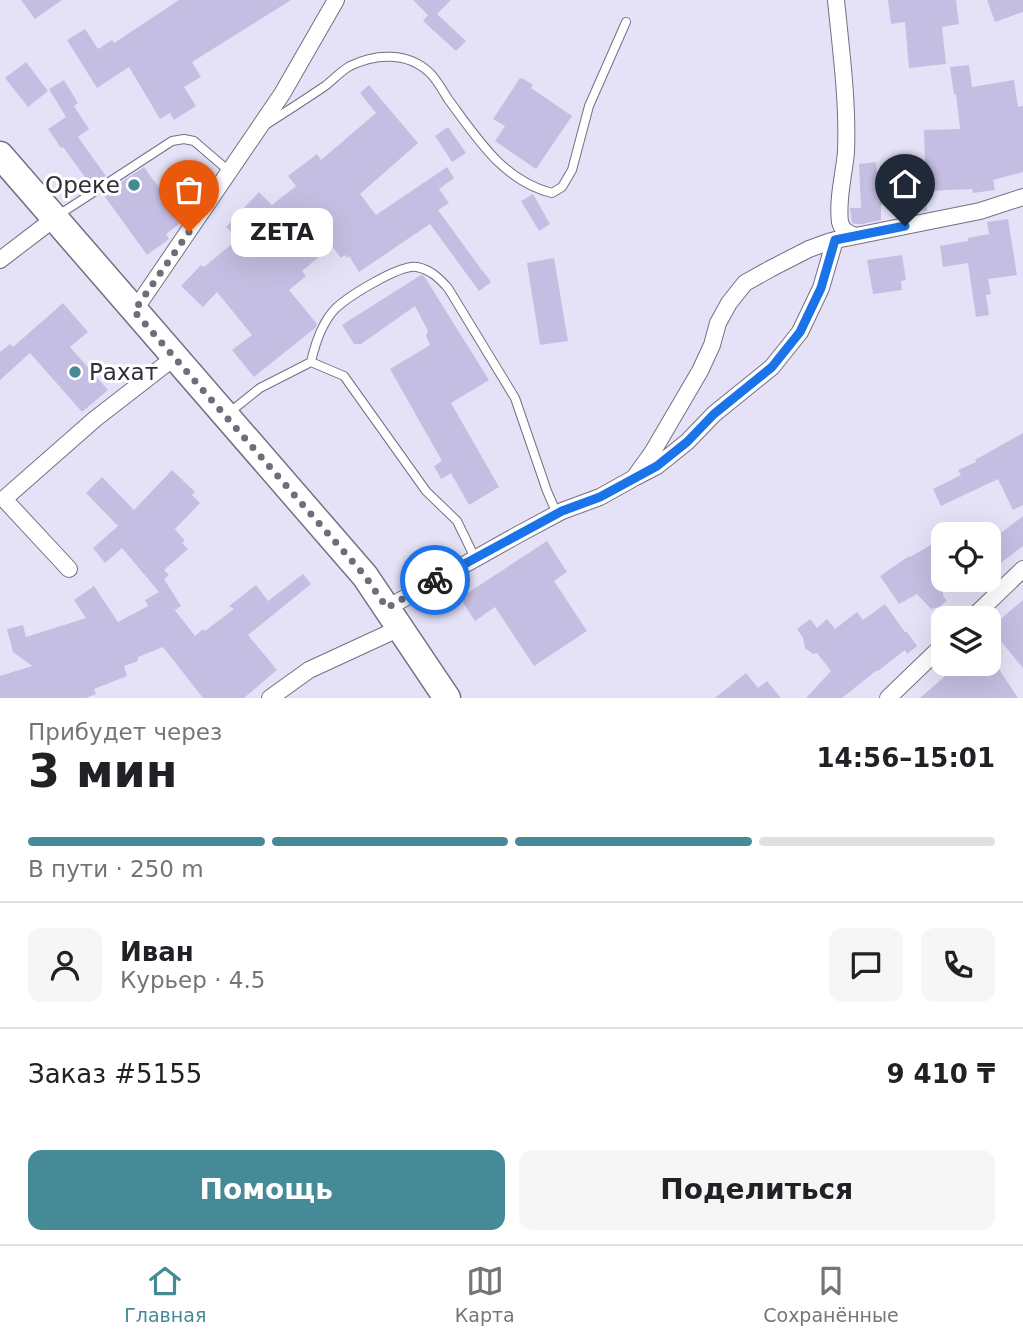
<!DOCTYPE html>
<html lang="ru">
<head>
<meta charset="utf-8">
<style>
  body { margin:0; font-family:"DejaVu Sans",sans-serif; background:#f6f6f6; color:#202124; height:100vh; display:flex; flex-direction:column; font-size:26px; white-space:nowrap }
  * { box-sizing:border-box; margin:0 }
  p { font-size:23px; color:#757577 }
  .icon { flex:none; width:38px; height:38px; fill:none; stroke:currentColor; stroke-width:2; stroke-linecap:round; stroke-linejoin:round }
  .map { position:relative; height:698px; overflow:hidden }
  .drawer { display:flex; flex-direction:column; background:#fff; flex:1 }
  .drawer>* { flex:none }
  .buttons { position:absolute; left:931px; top:522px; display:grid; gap:14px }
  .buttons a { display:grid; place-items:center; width:70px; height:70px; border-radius:14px; background:#fff; box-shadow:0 7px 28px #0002; font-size:35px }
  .pin { position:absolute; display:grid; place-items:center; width:60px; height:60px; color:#fff; margin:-72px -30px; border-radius:50% 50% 50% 0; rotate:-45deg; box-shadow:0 0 7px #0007 }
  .pin .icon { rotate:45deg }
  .courier { position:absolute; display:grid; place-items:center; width:70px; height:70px; margin:-35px; border:5px solid #1a73e8; border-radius:50%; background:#fff; color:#222; box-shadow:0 2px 9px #0007 }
  .bubble { position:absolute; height:49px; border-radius:14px; background:#fff; box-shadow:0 7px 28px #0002; font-size:23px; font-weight:600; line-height:49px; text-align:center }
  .overview em { font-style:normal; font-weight:600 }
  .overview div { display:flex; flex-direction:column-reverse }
  .overview { display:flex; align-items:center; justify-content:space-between; height:119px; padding:0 28px }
  h1 { font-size:46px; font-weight:600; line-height:52px }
  .bar { display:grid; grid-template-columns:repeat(4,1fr); gap:10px 7px; align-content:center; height:84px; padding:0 28px }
  .bar i { height:9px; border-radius:5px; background:#e0e0e0 }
  .bar .current { background:#468a98 }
  .bar p { grid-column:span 4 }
  .line { display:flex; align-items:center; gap:18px; padding:0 28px; border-top:2px solid #e0e0e0 }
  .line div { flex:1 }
  .round { display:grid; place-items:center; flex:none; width:74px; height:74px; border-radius:14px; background:#f6f6f6 }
  .cta { display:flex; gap:14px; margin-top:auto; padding:14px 28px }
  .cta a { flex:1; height:80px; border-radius:14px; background:#468a98; color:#fff; font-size:28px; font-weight:600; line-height:80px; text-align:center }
  .cta a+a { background:#f6f6f6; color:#202124 }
  .tabs { display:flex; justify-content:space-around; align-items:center; height:98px; border-top:2px solid #e0e0e0; background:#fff; font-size:19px; color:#757577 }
  .tabs a { display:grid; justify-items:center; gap:4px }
  .tabs .current { color:#468a98 }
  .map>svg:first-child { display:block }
  .building { fill:#c5bee3 }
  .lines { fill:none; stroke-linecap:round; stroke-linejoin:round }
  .service-casing { stroke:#747083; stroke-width:10 }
  .minor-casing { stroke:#747083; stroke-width:18 }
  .primary-casing { stroke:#747083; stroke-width:29 }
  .service { stroke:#fff; stroke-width:8 }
  .minor { stroke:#fff; stroke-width:16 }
  .primary { stroke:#fff; stroke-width:26 }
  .done { stroke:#6f6d7a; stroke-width:7; stroke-dasharray:0 12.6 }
  .route { stroke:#1a73e8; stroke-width:9 }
  .poi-dot { fill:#468a98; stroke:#fff; stroke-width:2.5 }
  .labels { text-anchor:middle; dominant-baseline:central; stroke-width:6; stroke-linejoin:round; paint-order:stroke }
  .poi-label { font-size:23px; fill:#302e37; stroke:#fff; text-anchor:end }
</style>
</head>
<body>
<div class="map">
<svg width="1023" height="698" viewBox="0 0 1023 698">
  <rect width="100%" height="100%" fill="#e5e2f7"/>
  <!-- building -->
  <path class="building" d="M21,0H62L35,19Z
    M179,0H291L192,62L201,77L184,87L196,106L174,120L170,113L160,119L129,67L97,88L67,40L85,29L98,49L112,40L114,43Z
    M413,0H451L437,14L466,41L456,51L423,21L428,15Z
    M888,0H956L959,24L942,27L946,64L909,68L905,22L891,24Z
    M987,0H1023V12L995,22Z
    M26,62L48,91L28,107L5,78Z
    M969,65L972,87L1014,80L1018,107L1023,106V172L993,180L995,190L973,193L972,189L927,191V211L911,212L910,204L881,205V220L862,224H855L852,223L850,208H861L859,164L876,162L877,175L905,174V166H925L924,130L960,129L956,94L954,95L950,67Z
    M520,78L521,79L522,78L533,85L531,88L572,116L536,169L495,141L505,126L493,119Z
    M64,80L78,103L74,106L89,129L78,137L106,176L95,183L94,181L90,184L63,147L61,148L48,129L66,117L49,89Z
    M369,85L418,143L360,194L376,215L447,167L454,178L439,189L449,203L438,210L481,269L480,270H482L491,282L479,291L430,224L359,272L349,256L347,258L345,255L341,258L332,246L302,271L306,276L289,290L317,324L315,328L254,377L232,350L252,335L217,292L203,307L181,286L201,265L204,267L238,239L226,227L259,192L272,205L296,186L288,176L317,154L321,160L376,113L360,93Z
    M448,127L466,153L452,162L435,136Z
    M144,167L183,221L166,234L169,239L147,255L103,194Z
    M533,194L550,224L539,231L521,201Z
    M1008,219L1017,275L988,279L991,294L986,295L989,315L976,317L968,263L943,267L940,246L968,241V238L989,234L987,222Z
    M902,255L906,280L901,281L902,290L873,294L867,260Z
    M554,258L568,341L540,345L527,263Z
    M421,275L424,276L489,380L451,403L499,487L469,505L451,473L441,479L434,466L442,461L390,369L430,345L426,336L428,331L415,306L361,344H354L342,325Z
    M63,303L88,332L70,347L108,390L82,412L30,353L0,380V352L10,344L13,347Z
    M1023,433V505L1013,510L998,479L941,506L933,489L961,475L958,470L976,462L975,460Z
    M172,470L195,492L192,495L200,503L175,529L185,541L182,543L188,549L164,570L169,575L164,579L181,606L175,610L170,604L195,636L203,629L205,631L234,609L229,606L256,585L268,601L303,574L311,584L248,635L277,670L244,698H203L163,647L138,657V661L124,666L127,676L94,689L96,694L86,698H0V676L32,666L13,652L7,629L23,625L26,637L86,618L74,600L94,586L118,622L148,606L145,600L159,592L122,548L105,563L93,548L118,526L86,493L102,477L134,510Z
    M1023,516V546L989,572V542Z
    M943,538V596L947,601L939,607L931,609L917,594L899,604L880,576L909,556L910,557Z
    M547,541L567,572L554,581L587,631L534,666L495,607L475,621L460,598Z
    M1023,600V668L990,628Z
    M885,604L905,632H907L917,646L907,654L905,650L878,671L877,670L842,698H806L831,671L817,653L813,654L805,648L803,638L797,629L810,619L817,628L827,619L835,629L857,612L863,620Z
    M960,663H995L1018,698H920Z
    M746,673L758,688L767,681L781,698H715Z"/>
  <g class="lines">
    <!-- service casing -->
    <g class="service-casing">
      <path id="service" d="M267,124C287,111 306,99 325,86C333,80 341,71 350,66C376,53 408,52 430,73C437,80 443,91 448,99C477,138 503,181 552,193L562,187L572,170L589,106L626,22
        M57,216L172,141L184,139L194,141L230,172
        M311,362C315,344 322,322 336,308C349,296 400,264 417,267C431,270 439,278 448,288L515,398L547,491L557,514
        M230,412L260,388L311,362L344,376L426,491L457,521L475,558"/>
    </g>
    <!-- minor casing -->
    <g class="minor-casing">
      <path id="minor" d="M836,0C841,51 848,101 846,152C844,175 837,199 840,222C842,230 847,233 855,236
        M0,260L55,218
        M134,311L282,94L336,0
        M636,477L657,466L687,442L714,414L772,367L800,332L821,288L835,240
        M69,569L4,499L95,419L175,357
        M387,608L521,533L562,511L600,497L634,478L652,453L700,371L712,345L718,323L729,303L745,283L770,269L809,249L831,241L980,211L1023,197
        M972,618L1023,569
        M270,698L309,670L400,628
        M888,698L943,645"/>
    </g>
    <!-- primary casing -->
    <g class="primary-casing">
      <path id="primary" d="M0,155L365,576L447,698"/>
    </g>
    <!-- service -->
    <use href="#service" class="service"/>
    <!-- minor -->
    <use href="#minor" class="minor"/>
    <!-- primary -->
    <use href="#primary" class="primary"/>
  </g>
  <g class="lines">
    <!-- done -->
    <path class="done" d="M189,232L134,311L365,576L387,608L435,580"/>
    <!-- route -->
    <path class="route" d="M435,580L562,511L600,497L657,466L687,442L714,414L772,367L800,332L821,288L835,240L905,226"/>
  </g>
  <!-- markers -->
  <g class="poi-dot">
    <circle cx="134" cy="185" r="7"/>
    <circle cx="75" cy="372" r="7"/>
  </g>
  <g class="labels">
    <!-- poi labels -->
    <g class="poi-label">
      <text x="120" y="185">Ореке</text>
      <text x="89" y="372" text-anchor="start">Рахат</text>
    </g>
  </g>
</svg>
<div class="buttons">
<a><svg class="icon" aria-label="locate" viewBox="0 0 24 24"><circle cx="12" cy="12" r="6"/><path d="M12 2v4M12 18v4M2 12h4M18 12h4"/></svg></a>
<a><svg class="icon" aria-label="layers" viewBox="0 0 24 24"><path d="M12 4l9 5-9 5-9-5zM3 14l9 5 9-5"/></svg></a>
</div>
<div class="pin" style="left:189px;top:232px;background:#ea580c"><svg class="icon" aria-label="bag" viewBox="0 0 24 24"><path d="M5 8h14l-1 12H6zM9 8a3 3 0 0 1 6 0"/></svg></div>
<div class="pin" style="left:905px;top:226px;background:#1f2937"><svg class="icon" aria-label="home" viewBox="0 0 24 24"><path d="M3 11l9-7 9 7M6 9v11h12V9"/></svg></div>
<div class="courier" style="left:435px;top:580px"><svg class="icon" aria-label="bike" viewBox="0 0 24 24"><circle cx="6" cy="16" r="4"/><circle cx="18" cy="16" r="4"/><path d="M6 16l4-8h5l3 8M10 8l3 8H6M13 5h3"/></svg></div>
<div class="bubble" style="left:231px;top:208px;width:102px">ZETA</div>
</div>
<section class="drawer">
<div class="overview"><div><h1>3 мин</h1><p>Прибудет через</p></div><em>14:56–15:01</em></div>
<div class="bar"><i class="current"></i><i class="current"></i><i class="current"></i><i></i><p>В пути · 250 m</p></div>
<div class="line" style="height:126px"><a class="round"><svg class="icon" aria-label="person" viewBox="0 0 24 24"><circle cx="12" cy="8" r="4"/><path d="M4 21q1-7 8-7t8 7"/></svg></a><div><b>Иван</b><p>Курьер · 4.5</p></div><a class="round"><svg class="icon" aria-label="chat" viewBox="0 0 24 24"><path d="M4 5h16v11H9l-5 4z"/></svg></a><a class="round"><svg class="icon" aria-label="phone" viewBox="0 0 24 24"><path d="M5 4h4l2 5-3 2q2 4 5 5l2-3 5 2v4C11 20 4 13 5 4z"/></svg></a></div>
<div class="line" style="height:91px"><div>Заказ #5155</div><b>9 410 ₸</b></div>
<div class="cta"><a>Помощь</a><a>Поделиться</a></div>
</section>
<nav class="tabs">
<a class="current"><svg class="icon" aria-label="home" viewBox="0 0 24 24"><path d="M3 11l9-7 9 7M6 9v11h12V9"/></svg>Главная</a>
<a><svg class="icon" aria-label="map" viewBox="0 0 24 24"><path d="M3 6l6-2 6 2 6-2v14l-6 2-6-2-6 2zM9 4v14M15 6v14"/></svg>Карта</a>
<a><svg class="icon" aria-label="saved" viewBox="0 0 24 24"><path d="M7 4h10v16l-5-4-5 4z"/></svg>Сохранённые</a>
</nav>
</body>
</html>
